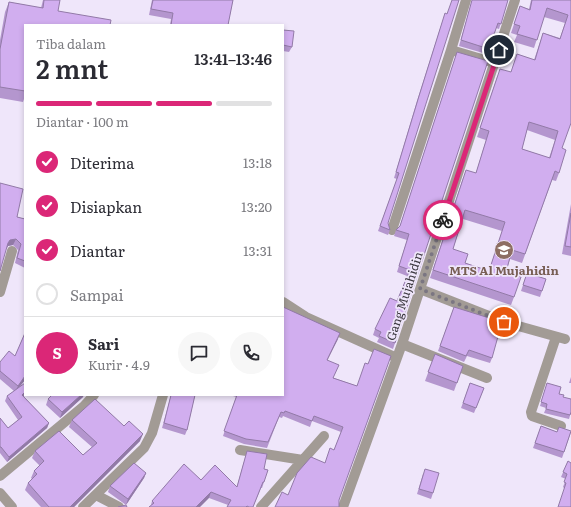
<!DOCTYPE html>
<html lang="id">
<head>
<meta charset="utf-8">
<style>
  body { margin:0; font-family:Literata,serif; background:#f7f7f7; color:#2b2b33; height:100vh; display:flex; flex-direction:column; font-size:15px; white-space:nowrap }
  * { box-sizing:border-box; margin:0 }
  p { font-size:13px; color:#7c7c81 }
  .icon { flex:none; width:22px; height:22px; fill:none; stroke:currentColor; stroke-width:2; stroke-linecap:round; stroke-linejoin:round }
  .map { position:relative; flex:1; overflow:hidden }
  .side { position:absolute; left:24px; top:24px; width:260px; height:372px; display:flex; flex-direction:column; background:#fff; border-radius:0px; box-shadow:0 2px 6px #0003 }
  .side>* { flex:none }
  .pin { position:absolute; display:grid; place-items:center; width:34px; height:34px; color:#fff; margin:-17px; border:2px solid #fff; border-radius:50%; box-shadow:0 1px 4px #0007 }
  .courier { position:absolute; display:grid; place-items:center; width:40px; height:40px; margin:-20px; border:3px solid #db2777; border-radius:50%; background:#fff; color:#222; box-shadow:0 1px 5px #0007 }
  .headline em { font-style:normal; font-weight:600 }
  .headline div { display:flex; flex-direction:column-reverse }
  .headline { display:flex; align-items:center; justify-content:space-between; height:68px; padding:0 12px }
  h1 { font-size:26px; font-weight:600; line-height:30px }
  .bar { display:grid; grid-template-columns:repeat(4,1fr); gap:6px 4px; align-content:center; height:48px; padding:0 12px }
  .bar i { height:5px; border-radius:3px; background:#e1e1e2 }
  .bar .current { background:#db2777 }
  .bar p { grid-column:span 4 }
  .line { display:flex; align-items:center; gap:10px; padding:0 12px; border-top:1px solid #e1e1e2 }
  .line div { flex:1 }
  .round { display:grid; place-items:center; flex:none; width:42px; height:42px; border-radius:21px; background:#f7f7f7 }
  ol { padding:0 12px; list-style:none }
  li { display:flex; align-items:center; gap:12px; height:44px }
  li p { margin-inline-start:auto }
  li .icon { padding:4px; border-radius:50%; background:#db2777; color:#fff; stroke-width:4 }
  li:last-child { color:#7c7c81 }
  li i { width:22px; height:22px; border:2px solid #e1e1e2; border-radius:50% }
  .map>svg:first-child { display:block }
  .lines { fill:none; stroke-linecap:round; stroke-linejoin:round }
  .minor { stroke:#a29b95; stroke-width:10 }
  .wall { fill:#b496ce; fill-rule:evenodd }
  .shaded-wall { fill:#927aa7 }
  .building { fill:#d1aeef; stroke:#927aa7; fill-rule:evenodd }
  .done { stroke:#7b7682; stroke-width:4; stroke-dasharray:0 7.2 }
  .route { stroke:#db2777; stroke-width:5 }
  .labels { text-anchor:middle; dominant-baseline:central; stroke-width:3.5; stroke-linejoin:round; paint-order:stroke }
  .education-label { font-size:12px; font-weight:bold; fill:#785e54; stroke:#efe6fa }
  .street-label { font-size:12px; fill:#3d3941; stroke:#efe6fa }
</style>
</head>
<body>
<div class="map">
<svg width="571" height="507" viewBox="0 0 571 507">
  <rect width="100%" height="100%" fill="#efe6fa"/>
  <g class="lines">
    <!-- minor -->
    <path class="minor" d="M466,0L451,50L495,63
      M392,230L451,50
      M420,289L504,322L565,339
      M0,292L12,251
      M283,302L306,317L397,358
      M556,337L531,412L532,416L561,426
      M402,344L487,378
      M240,450L303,460
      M0,476L84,406L94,395
      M0,493L12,507
      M96,495L119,507
      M83,507L144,448L152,433L163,395
      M261,507L324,436
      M343,507L402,344L515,0"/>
  </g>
  <!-- wall -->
  <path class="wall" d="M43,0H60L25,25V96L23,102L0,98V40L5,12L9,2L41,8Z
    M152,0H233L228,25H170L171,19L149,15Z
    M472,0H508L499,29L496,28L492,40L495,41L490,55L459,46Z
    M531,0H571L562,148L559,173L556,181L552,180L522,263L510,259L506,272L514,297L511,305L430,278L463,178L476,173L486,140L477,137L497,77L511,72L517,54L534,60L543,33L560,38L565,23L544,17L534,48L514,42L517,35L511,33L520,6L529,9ZM527,130L555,140L549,158L522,149ZM463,219L502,231L489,271L465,263L453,249Z
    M445,13L388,223L390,230L388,235L378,231L397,179L394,178L417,101Z
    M283,30L292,47L289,52L283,51Z
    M455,58L395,343L393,349L377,342L379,338L373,335L375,329L397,301L407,276L397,272L407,240L394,236L396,230L400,226Z
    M0,183L17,217L25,219V268L15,263L18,250L13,245L8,246L7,248Z
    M571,204V256L562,254Z
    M527,273L546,279L540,297L521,291Z
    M454,307L492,358L490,363L467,356L464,362L438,351Z
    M25,333V380L19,388L25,395L24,397L49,423L47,428L7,462L0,453V418L8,428L18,420L5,401L7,396L14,391L0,379V362L15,356Z
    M338,339L327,360L334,378L357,386L339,500L288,495L325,463L334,450L341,432L312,421L310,427L283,416L282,418L279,417L267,448L244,444L223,436L236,397L233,396L234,395H283Z
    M435,354L463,366L454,391L425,381Z
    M571,377V383H569Z
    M470,383L484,388L474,413L461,408Z
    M547,383L563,397L571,412L569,419L544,413L546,408L540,406Z
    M171,395H195L187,430L185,435L162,428Z
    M83,397L60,418L46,405L48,399Z
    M72,420L140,441L74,507H41L25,490L28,483L32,479L31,478L34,471L40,466L32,458L35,451L83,455L92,447L69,427Z
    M541,426L557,432H571L562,458L533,448Z
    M247,451L264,469V482L262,488H261L253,507H227L228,505L209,498L151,505L152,501L201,480L237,486Z
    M568,461L571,507L564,488L563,487L566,479L561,477Z
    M146,473L144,478L126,505L108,492L110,486Z
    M423,474L433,493L431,499L417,494Z"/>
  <!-- shaded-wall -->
  <path class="shaded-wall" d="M16,239L13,245L8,246L6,249L8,243L10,240Z
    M340,333L338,339L325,365L327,360Z
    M25,376V380L15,392L18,386Z
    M25,392V395L20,400L22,395Z
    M81,395H84L83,397L60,418L62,412Z
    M49,423L47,428L7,462L9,457Z
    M143,434L140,441L74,507H70Z
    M146,473L144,478L126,505L128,499Z
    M211,492L209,498L200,507H196Z"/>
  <!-- building -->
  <path class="building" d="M44,0H60L58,11L111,20L110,25H25V91L0,87V49L9,2L43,8Z
    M153,0H233L228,25H171L173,13L151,9Z
    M452,0H459L388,223L390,230L380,226L399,173L396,172L419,96L445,13L447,14Z
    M472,0H508L501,24L498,23L492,40L495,41L492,50L461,40Z
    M532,0H571V123L562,148L566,150L559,173L555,171L525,254L512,250L506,272L521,277L514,297L433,270L466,170L476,173L489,131L480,128L500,69L511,72L517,54L535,60L543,33L560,39L568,15L547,8L537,40L517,34L520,26L514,24L520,6L530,10ZM529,122L558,131L550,158L522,149ZM465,210L505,222L489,271L465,263L468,254L453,249Z
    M283,30L294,31L292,47L283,45Z
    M457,52L488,61L395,343L379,336L381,332L375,329L390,298L397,301L410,270L399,266L409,234L396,230L400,226Z
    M0,183L23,189L17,217L25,219V261L17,258L21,244L16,239L10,240L8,243L0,271Z
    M571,213V247L565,246Z
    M527,273L546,279L542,291L523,285Z
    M283,307L340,333L327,360L339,365L333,378L357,386L365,363L368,364L374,349L391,356L339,500V507H275L282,492L288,495L297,473L311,457L325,463L330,448L334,450L343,427L314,416L312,421L285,411L284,413L281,412L268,442L246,439L224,431L237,395H283Z
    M454,307L502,322L492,358L469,350L466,356L440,346Z
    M25,333V376L18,386L0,371V362L9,351L15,356Z
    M435,354L463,366L457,383L428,372Z
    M25,383V392L22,395L49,423L9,457L1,447H0V418L8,428L22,417L7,396Z
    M470,383L484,388L476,408L463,403Z
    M547,383L561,387L559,394L564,395L563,397L571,399V412L570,415L546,409L547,404L541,402Z
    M52,395H81L62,412L48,399Z
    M171,395H195L187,430L164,423Z
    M95,399L124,426L129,421L143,434L70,507H49L28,483L37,474L34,471L44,461L35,451L59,431L83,455L97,443L72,420Z
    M541,426L557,432L559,427L571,431L564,452L535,443Z
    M247,451L267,454L264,469L268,470L264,482H263L253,507H249L247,506L246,507H227L231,500L211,492L196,507H149L154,503L152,501L184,464L201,480L215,465L237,487Z
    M568,461L571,463V507H558L566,483L564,482L567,474L563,472Z
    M134,463L146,473L128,499L110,486Z
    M425,469L439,473L433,493L419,489Z
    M126,505L127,507H118Z"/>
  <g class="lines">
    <!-- done -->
    <path class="done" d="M443,220L420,289L504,322"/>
    <!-- route -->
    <path class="route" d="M443,220L499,50"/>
  </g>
  <!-- icons -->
  <defs>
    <g id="school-disc" transform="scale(1)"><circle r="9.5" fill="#8d6e63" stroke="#efe6fa"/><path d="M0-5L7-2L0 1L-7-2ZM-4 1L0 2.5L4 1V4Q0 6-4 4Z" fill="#fff"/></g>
  </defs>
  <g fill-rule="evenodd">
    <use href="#school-disc" x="504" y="250"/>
  </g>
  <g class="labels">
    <!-- education labels -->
    <g class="education-label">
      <text x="504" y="270">MTS Al Mujahidin</text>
    </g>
    <!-- street labels -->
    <g class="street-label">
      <text transform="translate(404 296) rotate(-72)">Gang Mujahidin</text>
    </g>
  </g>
</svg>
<div class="pin" style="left:504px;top:322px;background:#ea580c"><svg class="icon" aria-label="bag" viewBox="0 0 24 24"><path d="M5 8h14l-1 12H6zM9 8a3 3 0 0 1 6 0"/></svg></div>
<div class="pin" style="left:499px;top:50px;background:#1f2937"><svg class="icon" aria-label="home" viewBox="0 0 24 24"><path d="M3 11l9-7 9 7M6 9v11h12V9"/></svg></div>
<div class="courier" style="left:443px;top:220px"><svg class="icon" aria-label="bike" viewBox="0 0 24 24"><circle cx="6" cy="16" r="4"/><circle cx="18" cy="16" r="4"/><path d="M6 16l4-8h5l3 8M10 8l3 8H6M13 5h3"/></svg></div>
<section class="side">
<div class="headline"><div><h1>2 mnt</h1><p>Tiba dalam</p></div><em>13:41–13:46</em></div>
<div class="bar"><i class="current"></i><i class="current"></i><i class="current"></i><i></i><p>Diantar · 100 m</p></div>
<ol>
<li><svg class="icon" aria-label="check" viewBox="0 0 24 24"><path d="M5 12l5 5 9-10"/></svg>Diterima<p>13:18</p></li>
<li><svg class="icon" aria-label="check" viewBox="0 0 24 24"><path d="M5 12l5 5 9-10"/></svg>Disiapkan<p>13:20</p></li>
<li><svg class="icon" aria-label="check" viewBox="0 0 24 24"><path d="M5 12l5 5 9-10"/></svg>Diantar<p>13:31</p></li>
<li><i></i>Sampai</li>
</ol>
<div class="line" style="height:72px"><b class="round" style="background:#db2777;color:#fff">S</b><div><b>Sari</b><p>Kurir · 4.9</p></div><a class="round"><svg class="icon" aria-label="chat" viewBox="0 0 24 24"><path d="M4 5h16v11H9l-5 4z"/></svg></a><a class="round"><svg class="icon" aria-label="phone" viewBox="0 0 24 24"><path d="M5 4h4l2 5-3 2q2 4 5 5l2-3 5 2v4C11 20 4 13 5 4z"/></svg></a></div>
</section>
</div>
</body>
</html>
